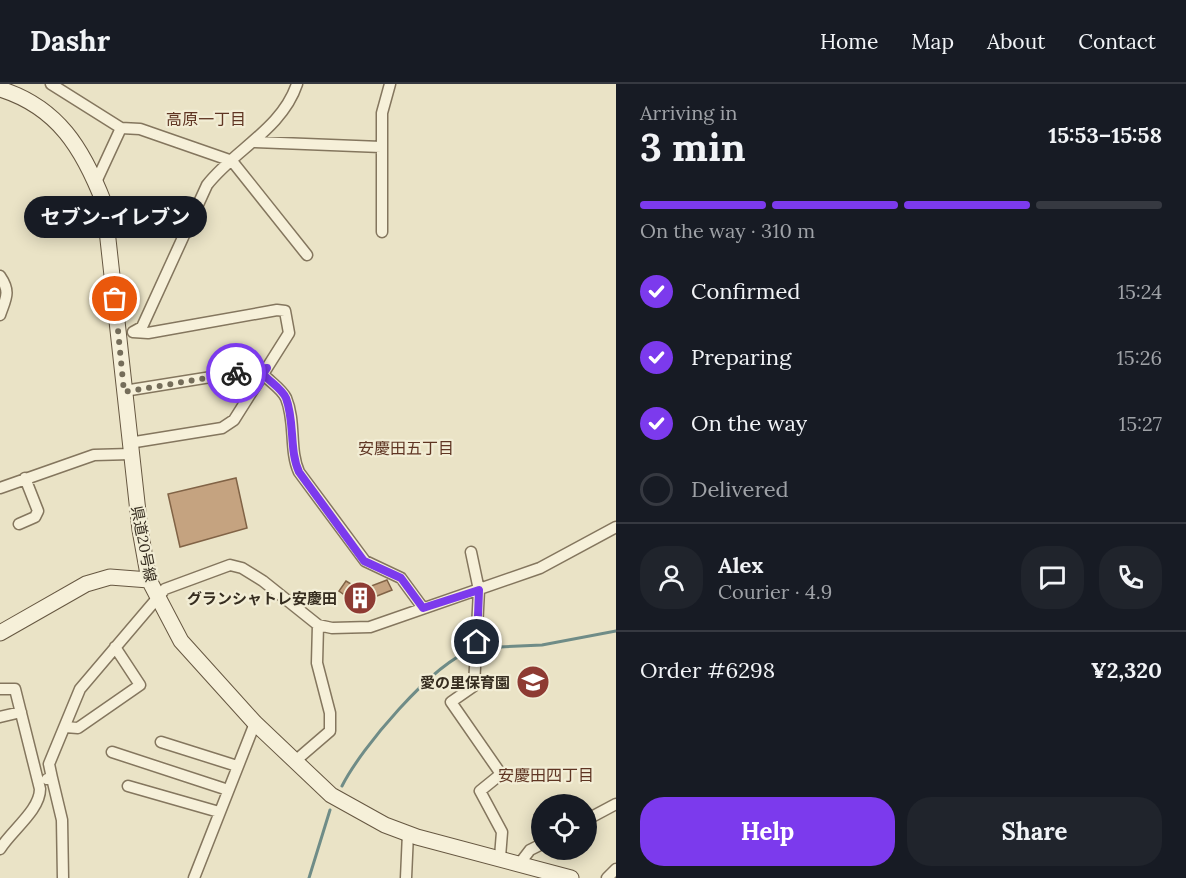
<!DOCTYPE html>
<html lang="en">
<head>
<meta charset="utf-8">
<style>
  body { margin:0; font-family:Lora,"Noto Sans JP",serif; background:#20242c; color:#f1f3f6; height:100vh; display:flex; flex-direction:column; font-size:22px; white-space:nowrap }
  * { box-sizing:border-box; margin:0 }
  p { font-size:20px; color:#9ea1a6 }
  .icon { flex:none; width:33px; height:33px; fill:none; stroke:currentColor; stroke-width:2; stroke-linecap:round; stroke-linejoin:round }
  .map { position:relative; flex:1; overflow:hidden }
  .drawer { display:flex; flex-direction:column; background:#171b24; width:570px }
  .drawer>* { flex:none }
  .controls { position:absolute; left:531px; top:710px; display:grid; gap:12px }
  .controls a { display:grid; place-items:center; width:66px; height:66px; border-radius:50%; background:#171b24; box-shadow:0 3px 15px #0003; font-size:30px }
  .pin { position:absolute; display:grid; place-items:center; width:51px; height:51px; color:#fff; margin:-26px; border:3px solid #fff; border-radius:50%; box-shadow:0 2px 6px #0007 }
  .courier { position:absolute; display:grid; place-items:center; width:60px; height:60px; margin:-30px; border:4px solid #7c3aed; border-radius:50%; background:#fff; color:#222; box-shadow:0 2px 8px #0007 }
  .bubble { position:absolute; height:42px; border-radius:21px; background:#171b24; box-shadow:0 3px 15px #0003; font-size:20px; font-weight:700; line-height:42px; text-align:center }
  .summary em { font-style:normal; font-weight:700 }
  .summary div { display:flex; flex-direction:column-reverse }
  .summary { display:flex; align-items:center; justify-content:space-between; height:102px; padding:0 24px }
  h1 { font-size:39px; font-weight:700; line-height:45px }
  .bar { display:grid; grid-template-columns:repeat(4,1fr); gap:9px 6px; align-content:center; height:72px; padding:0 24px }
  .bar i { height:8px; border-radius:4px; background:#363941 }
  .bar .selected { background:#7c3aed }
  .bar p { grid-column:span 4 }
  .line { display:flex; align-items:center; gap:15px; padding:0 24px; border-top:2px solid #363941 }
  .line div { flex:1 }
  .round { display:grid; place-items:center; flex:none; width:63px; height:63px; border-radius:24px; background:#20242c }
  ol { padding:0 24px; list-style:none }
  li { display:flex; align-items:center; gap:18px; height:66px }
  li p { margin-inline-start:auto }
  li .icon { padding:6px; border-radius:50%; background:#7c3aed; color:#fff; stroke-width:4 }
  li:last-child { color:#9ea1a6 }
  li i { width:33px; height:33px; border:3px solid #363941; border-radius:50% }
  .cta { display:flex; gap:12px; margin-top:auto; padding:12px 24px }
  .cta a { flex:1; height:69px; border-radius:24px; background:#7c3aed; color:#fff; font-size:24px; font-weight:700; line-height:69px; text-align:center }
  .cta a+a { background:#20242c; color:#f1f3f6 }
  header { display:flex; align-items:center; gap:36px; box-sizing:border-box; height:84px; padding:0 30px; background:#171b24; border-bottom:2px solid #363941 }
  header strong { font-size:28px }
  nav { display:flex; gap:33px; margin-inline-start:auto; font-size:21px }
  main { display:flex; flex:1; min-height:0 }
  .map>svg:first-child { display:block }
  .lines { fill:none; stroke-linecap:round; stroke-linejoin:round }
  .stream { stroke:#6f8c87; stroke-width:3 }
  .building { fill:#c5a380; stroke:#816346; stroke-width:1.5 }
  .minor-casing { stroke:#84765e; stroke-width:13 }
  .secondary-casing { stroke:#665741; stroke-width:17 }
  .minor { stroke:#f6f0d9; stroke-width:10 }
  .secondary { stroke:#f6f0d9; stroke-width:15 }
  .done { stroke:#756d5a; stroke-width:6; stroke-dasharray:0 10.8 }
  .route { stroke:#7c3aed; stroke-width:8 }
  .labels { text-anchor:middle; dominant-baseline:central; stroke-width:4.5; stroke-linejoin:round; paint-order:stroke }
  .street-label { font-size:15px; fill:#362d20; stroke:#f2edd5 }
  .poi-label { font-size:15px; font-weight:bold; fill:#362d20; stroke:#f2edd5; text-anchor:end }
  .neighbourhood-label { font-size:16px; fill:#5f3523; stroke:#f2edd5 }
</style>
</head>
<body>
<header>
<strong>Dashr</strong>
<nav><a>Home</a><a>Map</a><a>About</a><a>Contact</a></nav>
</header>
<main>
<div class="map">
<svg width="616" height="794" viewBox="0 0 616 794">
  <rect width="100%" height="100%" fill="#eae3c6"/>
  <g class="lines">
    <!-- stream -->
    <path class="stream" d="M478,564L542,561L616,547
      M342,702C361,664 432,580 472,566
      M309,794L330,726"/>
  </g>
  <!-- building -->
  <path class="building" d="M236,394L247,444L180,463L168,410Z
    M387,496L392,506L357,520L339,507L346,497L361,506Z"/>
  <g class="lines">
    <!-- minor casing -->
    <g class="minor-casing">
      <path id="minor" d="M51,0L121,44L140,45L232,77L307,171
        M255,58L381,63
        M96,98L121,44
        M382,148V29L390,0
        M0,192C11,208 6,214 0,231
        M133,248L142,243L207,101C234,66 282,45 297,0
        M263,290C269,297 282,305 286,314C296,338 289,366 299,388L365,477L401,494L423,524
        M124,307L267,284
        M129,359L222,344L234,336L289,249L285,227L277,226L148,249L133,248
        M0,404L94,371L131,370
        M19,440L35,433L38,427L25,394
        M471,468L479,506L474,602L451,618L501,690L480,707L502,748L500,773
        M0,605H15L40,705C40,726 12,746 0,765
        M0,633L21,628
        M65,643L78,644L140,601L115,563
        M161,658L237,682
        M112,668L228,706
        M294,678L330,647V629L317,579L318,541
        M52,694L49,680L80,605L165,505L230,481L242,484L263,497L318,541L332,544L370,543L540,484L616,443
        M47,695L52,694L62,736L63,794
        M128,702L219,728
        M586,736L616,720
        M520,779L530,766L542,760
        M194,794L255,639
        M406,794L408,749
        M607,794L616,785"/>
    </g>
    <!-- secondary casing -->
    <g class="secondary-casing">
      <path id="secondary" d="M0,5C58,23 83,65 104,119L140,446L149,496L181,557L255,639L331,711L385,741L417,753L571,794
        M0,549L86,500L110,493L149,496"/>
    </g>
    <!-- minor -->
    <use href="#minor" class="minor"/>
    <!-- secondary -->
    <use href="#secondary" class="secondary"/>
  </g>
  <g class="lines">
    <!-- done -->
    <path class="done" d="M115,215L124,308L236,289"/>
    <!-- route -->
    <path class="route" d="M236,289L267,284L263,290C269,297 282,305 286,314C295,338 289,366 299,388L364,477L401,494L423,524L479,506L477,558"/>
  </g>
  <!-- icons -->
  <defs>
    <g id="building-disc" transform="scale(1.725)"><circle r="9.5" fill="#8e3b33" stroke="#f2edd5"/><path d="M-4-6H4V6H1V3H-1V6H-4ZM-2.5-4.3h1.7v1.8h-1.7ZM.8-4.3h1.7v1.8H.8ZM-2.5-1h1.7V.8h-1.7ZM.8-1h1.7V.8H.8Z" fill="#fff"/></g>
    <g id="school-disc" transform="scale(1.725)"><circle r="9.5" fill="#8e3b33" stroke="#f2edd5"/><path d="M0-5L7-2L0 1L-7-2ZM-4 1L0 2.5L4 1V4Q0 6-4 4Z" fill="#fff"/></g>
  </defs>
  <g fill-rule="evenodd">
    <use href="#building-disc" x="360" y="514"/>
    <use href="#school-disc" x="533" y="598"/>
  </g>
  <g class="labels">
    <!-- street labels -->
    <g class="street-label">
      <text transform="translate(144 460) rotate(79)">県道20号線</text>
    </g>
    <!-- poi labels -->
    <g class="poi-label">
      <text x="337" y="514">グランシャトレ安慶田</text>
      <text x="510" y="598">愛の里保育園</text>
    </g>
    <!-- neighbourhood labels -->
    <g class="neighbourhood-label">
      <text x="206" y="35">高原一丁目</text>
      <text x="406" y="364">安慶田五丁目</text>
      <text x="546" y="691">安慶田四丁目</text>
    </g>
  </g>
</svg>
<div class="controls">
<a><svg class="icon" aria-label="locate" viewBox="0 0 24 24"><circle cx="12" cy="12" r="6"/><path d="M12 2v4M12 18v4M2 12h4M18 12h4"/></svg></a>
</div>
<div class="pin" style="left:115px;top:215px;background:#ea580c"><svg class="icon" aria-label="bag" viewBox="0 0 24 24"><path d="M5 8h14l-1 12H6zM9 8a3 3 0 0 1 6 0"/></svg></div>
<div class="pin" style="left:477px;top:558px;background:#1f2937"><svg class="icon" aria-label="home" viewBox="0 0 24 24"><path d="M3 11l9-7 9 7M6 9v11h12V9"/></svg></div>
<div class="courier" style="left:236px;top:289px"><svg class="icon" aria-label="bike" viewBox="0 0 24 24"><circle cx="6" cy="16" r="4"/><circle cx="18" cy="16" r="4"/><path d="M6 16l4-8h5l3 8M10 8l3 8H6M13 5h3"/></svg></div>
<div class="bubble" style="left:24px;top:112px;width:183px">セブン-イレブン</div>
</div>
<section class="drawer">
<div class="summary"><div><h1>3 min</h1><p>Arriving in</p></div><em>15:53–15:58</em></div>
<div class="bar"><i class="selected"></i><i class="selected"></i><i class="selected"></i><i></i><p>On the way · 310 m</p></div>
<ol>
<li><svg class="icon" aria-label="check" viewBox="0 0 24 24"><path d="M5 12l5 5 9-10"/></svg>Confirmed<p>15:24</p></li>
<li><svg class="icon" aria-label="check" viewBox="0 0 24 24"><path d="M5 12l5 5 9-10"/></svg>Preparing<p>15:26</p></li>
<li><svg class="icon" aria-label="check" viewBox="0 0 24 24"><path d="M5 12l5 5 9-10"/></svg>On the way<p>15:27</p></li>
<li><i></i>Delivered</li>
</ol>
<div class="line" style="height:108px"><a class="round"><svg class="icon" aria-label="person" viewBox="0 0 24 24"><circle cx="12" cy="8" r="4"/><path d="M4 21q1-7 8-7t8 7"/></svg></a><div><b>Alex</b><p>Courier · 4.9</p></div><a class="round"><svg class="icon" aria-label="chat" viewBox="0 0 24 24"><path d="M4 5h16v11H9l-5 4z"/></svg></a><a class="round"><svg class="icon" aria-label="phone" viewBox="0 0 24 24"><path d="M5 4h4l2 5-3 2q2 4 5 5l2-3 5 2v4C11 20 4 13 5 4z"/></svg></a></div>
<div class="line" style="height:78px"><div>Order #6298</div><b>¥2,320</b></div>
<div class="cta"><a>Help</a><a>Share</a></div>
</section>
</main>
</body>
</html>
